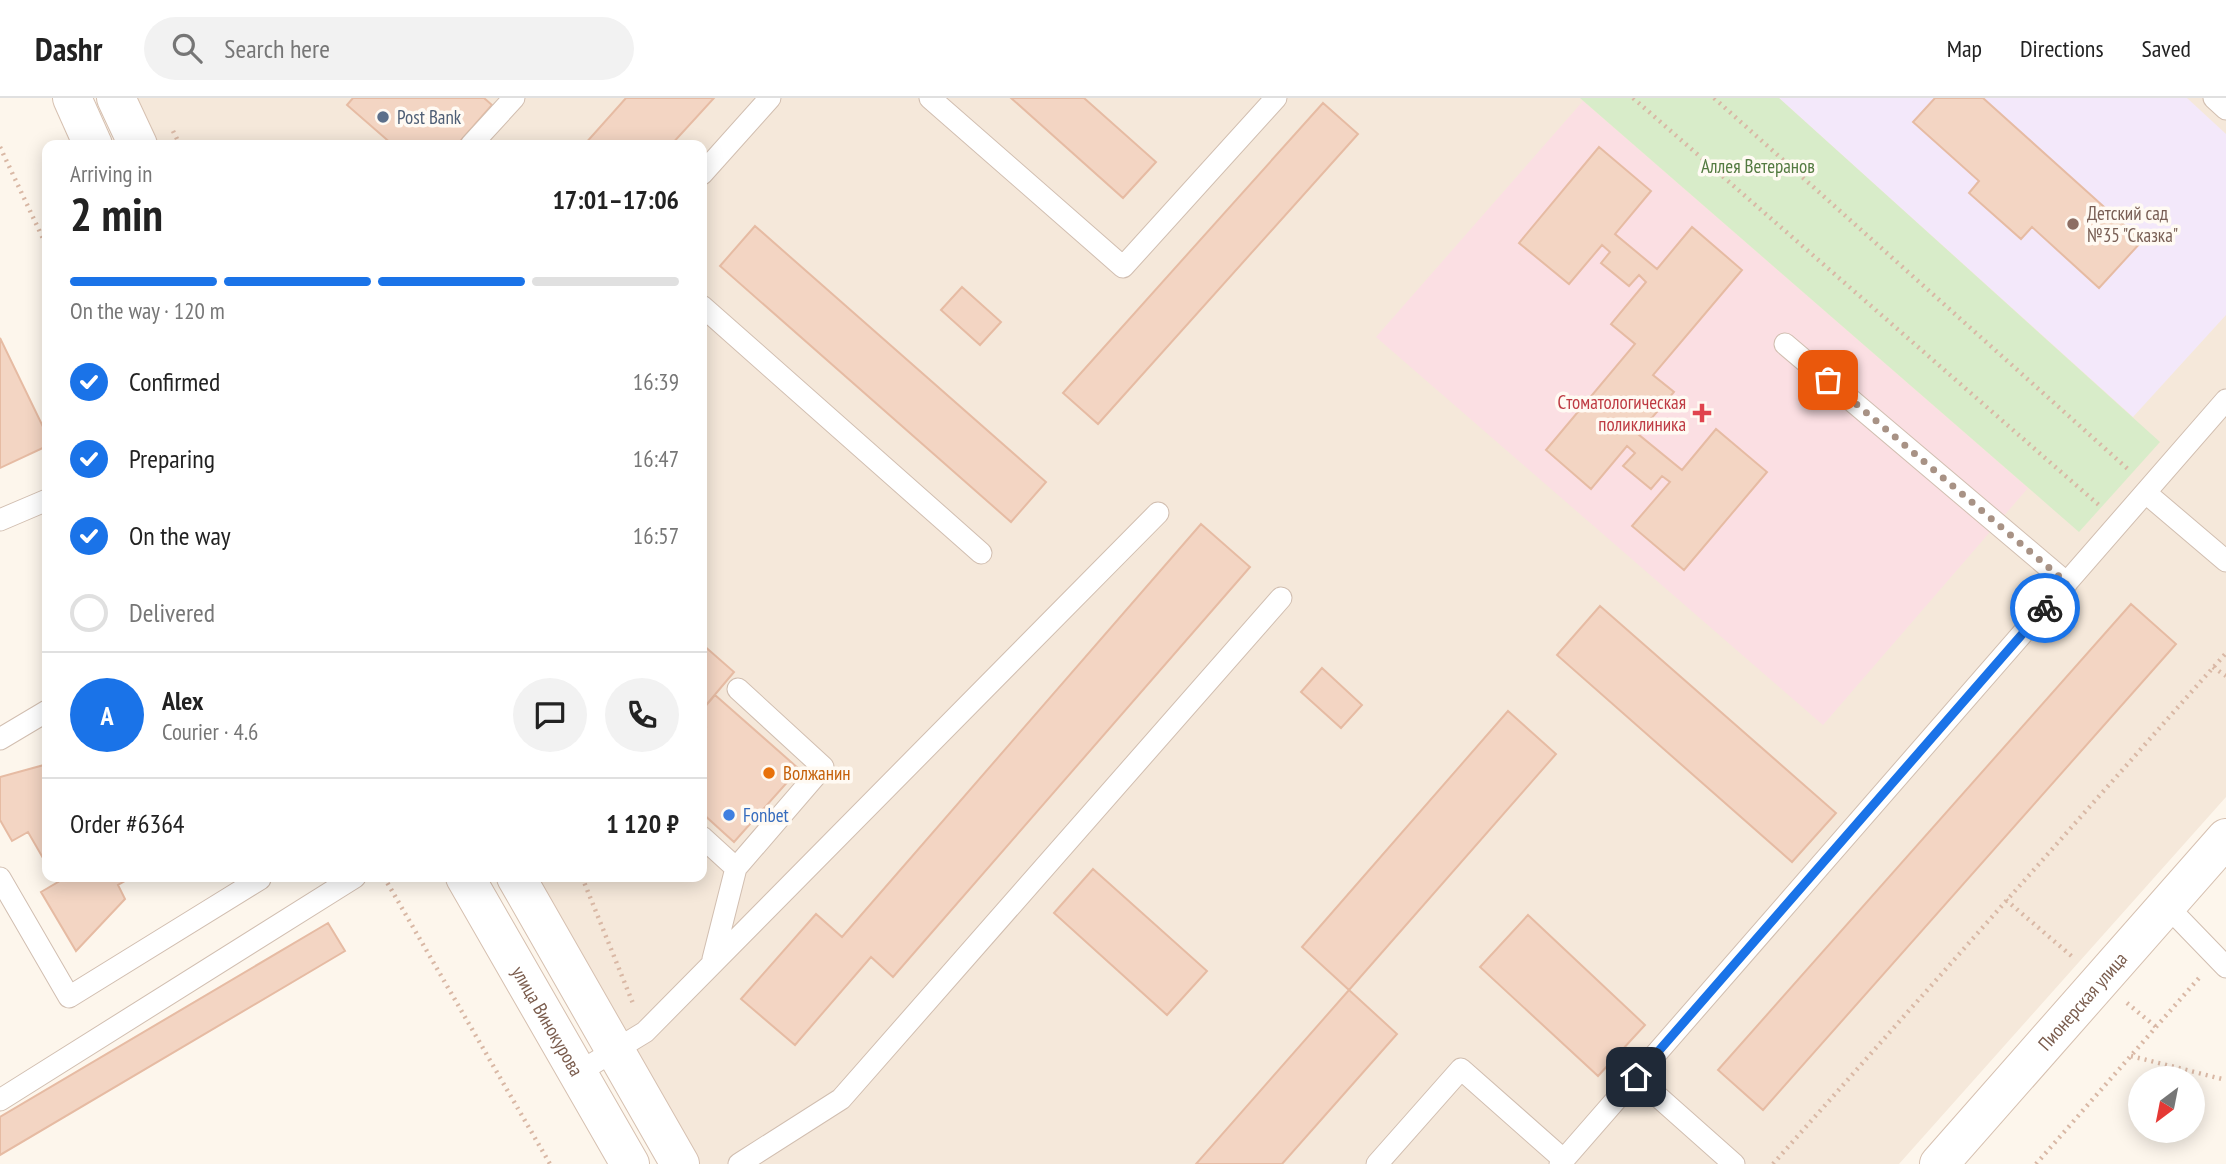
<!DOCTYPE html>
<html lang="en">
<head>
<meta charset="utf-8">
<style>
  body { margin:0; font-family:"PT Sans Narrow",sans-serif; background:#f2f2f2; color:#222; height:100vh; display:flex; flex-direction:column; font-size:26px; white-space:nowrap }
  * { box-sizing:border-box; margin:0 }
  p { font-size:23px; color:#767676 }
  .icon { flex:none; width:38px; height:38px; fill:none; stroke:currentColor; stroke-width:2; stroke-linecap:round; stroke-linejoin:round }
  .map { position:relative; flex:1; overflow:hidden }
  .side { position:absolute; left:42px; top:42px; width:665px; height:742px; display:flex; flex-direction:column; background:#fff; border-radius:14px; box-shadow:0 4px 18px #0003 }
  .side>* { flex:none }
  .needle { width:46px; rotate:212deg }
  .tools { position:absolute; left:2128px; top:968px; display:grid; gap:14px }
  .tools a { display:grid; place-items:center; width:77px; height:77px; border-radius:50%; background:#fff; box-shadow:0 4px 18px #0003; font-size:35px }
  .pin { position:absolute; display:grid; place-items:center; width:60px; height:60px; color:#fff; margin:-30px; border-radius:14px; box-shadow:0 4px 10px #0006 }
  .courier { position:absolute; display:grid; place-items:center; width:70px; height:70px; margin:-35px; border:5px solid #1a73e8; border-radius:50%; background:#fff; color:#222; box-shadow:0 2px 9px #0007 }
  .overview em { font-style:normal; font-weight:800 }
  .overview div { display:flex; flex-direction:column-reverse }
  .overview { display:flex; align-items:center; justify-content:space-between; height:119px; padding:0 28px }
  h1 { font-size:46px; font-weight:800; line-height:52px }
  .bar { display:grid; grid-template-columns:repeat(4,1fr); gap:10px 7px; align-content:center; height:84px; padding:0 28px }
  .bar i { height:9px; border-radius:5px; background:#e0e0e0 }
  .bar .selected { background:#1a73e8 }
  .bar p { grid-column:span 4 }
  .line { display:flex; align-items:center; gap:18px; padding:0 28px; border-top:2px solid #e0e0e0 }
  .line div { flex:1 }
  .round { display:grid; place-items:center; flex:none; width:74px; height:74px; border-radius:37px; background:#f2f2f2 }
  ol { padding:0 28px; list-style:none }
  li { display:flex; align-items:center; gap:21px; height:77px }
  li p { margin-inline-start:auto }
  li .icon { padding:7px; border-radius:50%; background:#1a73e8; color:#fff; stroke-width:4 }
  li:last-child { color:#767676 }
  li i { width:38px; height:38px; border:4px solid #e0e0e0; border-radius:50% }
  header { display:flex; align-items:center; gap:42px; box-sizing:border-box; height:98px; padding:0 35px; background:#fff; border-bottom:2px solid #e0e0e0 }
  header strong { font-size:33px }
  nav { display:flex; gap:38px; margin-inline-start:auto; font-size:24px }
  .search { width:490px; height:63px; background:#f2f2f2; display:flex; align-items:center; gap:18px; box-sizing:border-box; padding:0 24px; border-radius:38px; color:#767676; font-size:26px }
  .map>svg:first-child { display:block }
  .residential { fill:#f5e8da }
  .education { fill:#f3e8fa }
  .medical { fill:#fbdfe3 }
  .green { fill:#d8ecc9 }
  .building { fill:#f3d5c3; stroke:#e6bba3; stroke-width:2 }
  .lines { fill:none; stroke-linecap:round; stroke-linejoin:round }
  .service-casing { stroke:#d1beb0; stroke-width:23 }
  .secondary-casing { stroke:#d6c0b0; stroke-width:40 }
  .path { stroke:#d9b8a5; stroke-width:4.5; stroke-dasharray:2 5; stroke-linecap:butt }
  .service { stroke:#fff; stroke-width:21 }
  .secondary { stroke:#fff; stroke-width:38 }
  .done { stroke:#a89285; stroke-width:7; stroke-dasharray:0 12.6 }
  .route { stroke:#1a73e8; stroke-width:9 }
  .service-dot { fill:#5c6f8a; stroke:#fffaf3; stroke-width:2.5 }
  .education-dot { fill:#8d6e63; stroke:#fffaf3; stroke-width:2.5 }
  .health-dot { fill:#e0444e; stroke:#fffaf3; stroke-width:2.5 }
  .food-dot { fill:#e8710a; stroke:#fffaf3; stroke-width:2.5 }
  .shop-dot { fill:#3f7fe0; stroke:#fffaf3; stroke-width:2.5 }
  .labels { text-anchor:middle; dominant-baseline:central; stroke-width:7; stroke-linejoin:round; paint-order:stroke }
  .service-label { font-size:19px; fill:#4e5e75; stroke:#fffaf3; text-anchor:start }
  .park-label { font-size:19px; fill:#537a41; stroke:#fffaf3 }
  .education-label { font-size:19px; fill:#785e54; stroke:#fffaf3; text-anchor:start }
  .health-label { font-size:19px; fill:#be3a42; stroke:#fffaf3; text-anchor:end }
  .food-label { font-size:19px; fill:#c56008; stroke:#fffaf3; text-anchor:start }
  .shop-label { font-size:19px; fill:#366cbe; stroke:#fffaf3; text-anchor:start }
  .street-label { font-size:19px; fill:#7a5c4d; stroke:#fffaf3 }
</style>
</head>
<body>
<header>
<strong>Dashr</strong>
<div class="search"><svg class="icon" aria-label="search" viewBox="0 0 24 24"><circle cx="10" cy="10" r="6"/><path d="M15 15l6 6"/></svg>Search here</div>
<nav><a>Map</a><a>Directions</a><a>Saved</a></nav>
</header>
<div class="map">
<svg width="2226" height="1066" viewBox="0 0 2226 1066">
  <rect width="100%" height="100%" fill="#fdf6ec"/>
  <!-- residential -->
  <path class="residential" d="M125,0H2226V699L1899,1066H698L534,779H702V47H146Z"/>
  <!-- education -->
  <path class="education" d="M1779,0H2187L2226,36V217L2133,319Z"/>
  <!-- medical -->
  <path class="medical" d="M1583,3L2028,390L1823,627L1376,239Z"/>
  <!-- green -->
  <path class="green" d="M1580,0H1779L2160,344L2079,434Z"/>
  <!-- building -->
  <path class="building" d="M353,0H484L492,7L457,47H393L347,7Z
    M626,0H714L671,47H584Z
    M1011,0H1084L1156,64L1123,100Z
    M1935,0H1983L2142,143L2099,190L2032,129L2021,141L1969,95L1979,83L1913,24Z
    M1323,5L1358,36L1098,326L1063,295Z
    M1599,49L1651,93L1615,136L1657,171L1692,129L1742,172L1653,277L1674,294L1638,336L1682,372L1716,331L1767,374L1684,472L1632,428L1670,384L1662,378L1651,391L1623,368L1635,355L1627,348L1591,391L1546,352L1635,246L1611,226L1646,184L1639,177L1629,188L1601,165L1610,154L1602,147L1569,186L1519,145Z
    M755,128L1046,384L1011,424L720,168Z
    M962,189L1001,224L980,247L941,212Z
    M0,240L47,337V348L0,370Z
    M1201,426L1250,469L893,879L871,859L795,947L741,901L816,816L842,839Z
    M2131,506L2176,546L1763,1012L1718,972Z
    M1600,508L1836,715L1792,764L1557,557Z
    M702,546L734,574L702,612Z
    M1322,570L1362,607L1341,630L1301,594Z
    M715,597L799,671L734,744L702,715V634L706,629L702,625V612Z
    M1508,613L1556,656L1349,892L1302,849Z
    M44,667L47,671V767L28,734L12,743L0,722V679Z
    M1093,771L1207,873L1167,917L1054,815Z
    M54,779H132L118,787L125,801L76,853L41,794L58,784Z
    M1528,817L1645,927L1598,978L1480,869Z
    M328,825L345,853L0,1057V1019Z
    M1349,892L1397,936L1282,1066H1196Z"/>
  <g class="lines">
    <!-- service casing -->
    <g class="service-casing">
      <path id="service" d="M930,0L1123,169L1276,0
        M2214,0L2226,11
        M471,47L514,0
        M702,76L770,0
        M702,208L981,455
        M1785,246L2067,485
        M2146,395L2226,463
        M0,422L47,402
        M0,641L47,613
        M702,739L736,770
        M0,780L69,899L260,781
        M2166,807L2226,869
        M713,861L736,770L823,669L738,591
        M576,976L645,934L1158,415
        M1636,979L1734,1066
        M0,1002L355,779
        M739,1066L841,1001L1281,500
        M1377,1066L1461,971L1564,1062
        M1560,1066L2226,302"/>
    </g>
    <!-- secondary casing -->
    <g class="secondary-casing">
      <g id="secondary">
        <path d="M72,0L93,47"/>
        <path d="M116,0L138,47"/>
        <path id="s1" d="M465,779L630,1066"/>
        <path d="M516,779L680,1066"/>
        <path id="s2" d="M1939,1066L2226,740"/>
      </g>
    </g>
    <!-- path -->
    <path class="path" d="M1633,0L2100,408
      M1714,0L2130,373
      M173,33L180,47
      M0,49L47,149
      M2213,569L2226,578
      M384,779L550,1066
      M582,779L634,908
      M2006,802L2075,861
      M2127,905L2156,929
      M2131,958L2226,982
      M1773,1066L2226,555
      M2036,1066L2199,880"/>
    <!-- service -->
    <use href="#service" class="service"/>
    <!-- secondary -->
    <use href="#secondary" class="secondary"/>
  </g>
  <g class="lines">
    <!-- done -->
    <path class="done" d="M1828,282L2067,485L2045,510"/>
    <!-- route -->
    <path class="route" d="M1636,979L2045,510"/>
  </g>
  <!-- markers -->
  <circle class="service-dot" cx="383" cy="19" r="7"/>
  <circle class="education-dot" cx="2073" cy="126" r="7"/>
  <path class="health-dot" d="M1698.5 304.5h7v7h7v7h-7v7h-7v-7h-7v-7h7z"/>
  <circle class="food-dot" cx="769" cy="675" r="7"/>
  <circle class="shop-dot" cx="729" cy="717" r="7"/>
  <g class="labels">
    <!-- service labels -->
    <g class="service-label">
      <text x="397" y="19">Post Bank</text>
    </g>
    <!-- park labels -->
    <g class="park-label">
      <text x="1758" y="68">Аллея Ветеранов</text>
    </g>
    <!-- education labels -->
    <g class="education-label">
      <text x="2087" y="115">Детский сад<tspan x="2087" dy="22">№35 "Сказка"</tspan></text>
    </g>
    <!-- health labels -->
    <g class="health-label">
      <text x="1686" y="304">Cтоматологическая<tspan x="1686" dy="22">поликлиника</tspan></text>
    </g>
    <!-- food labels -->
    <g class="food-label">
      <text x="783" y="675">Волжанин</text>
    </g>
    <!-- shop labels -->
    <g class="shop-label">
      <text x="743" y="717">Fonbet</text>
    </g>
    <!-- street labels -->
    <g class="street-label">
      <text stroke="none"><textPath href="#s2" startOffset="217">Пионерская улица</textPath></text>
      <text stroke="none"><textPath href="#s1" startOffset="166">улица Винокурова</textPath></text>
    </g>
  </g>
</svg>
<div class="tools">
<a><svg class="needle" viewBox="-14 -14 28 28"><path d="M0-13l5 13h-10z" fill="#e53935"/><path d="M0 13l5-13h-10z" fill="#767676"/></svg></a>
</div>
<div class="pin" style="left:1828px;top:282px;background:#ea580c"><svg class="icon" aria-label="bag" viewBox="0 0 24 24"><path d="M5 8h14l-1 12H6zM9 8a3 3 0 0 1 6 0"/></svg></div>
<div class="pin" style="left:1636px;top:979px;background:#1f2937"><svg class="icon" aria-label="home" viewBox="0 0 24 24"><path d="M3 11l9-7 9 7M6 9v11h12V9"/></svg></div>
<div class="courier" style="left:2045px;top:510px"><svg class="icon" aria-label="bike" viewBox="0 0 24 24"><circle cx="6" cy="16" r="4"/><circle cx="18" cy="16" r="4"/><path d="M6 16l4-8h5l3 8M10 8l3 8H6M13 5h3"/></svg></div>
<section class="side">
<div class="overview"><div><h1>2 min</h1><p>Arriving in</p></div><em>17:01–17:06</em></div>
<div class="bar"><i class="selected"></i><i class="selected"></i><i class="selected"></i><i></i><p>On the way · 120 m</p></div>
<ol>
<li><svg class="icon" aria-label="check" viewBox="0 0 24 24"><path d="M5 12l5 5 9-10"/></svg>Confirmed<p>16:39</p></li>
<li><svg class="icon" aria-label="check" viewBox="0 0 24 24"><path d="M5 12l5 5 9-10"/></svg>Preparing<p>16:47</p></li>
<li><svg class="icon" aria-label="check" viewBox="0 0 24 24"><path d="M5 12l5 5 9-10"/></svg>On the way<p>16:57</p></li>
<li><i></i>Delivered</li>
</ol>
<div class="line" style="height:126px"><b class="round" style="background:#1a73e8;color:#fff">A</b><div><b>Alex</b><p>Courier · 4.6</p></div><a class="round"><svg class="icon" aria-label="chat" viewBox="0 0 24 24"><path d="M4 5h16v11H9l-5 4z"/></svg></a><a class="round"><svg class="icon" aria-label="phone" viewBox="0 0 24 24"><path d="M5 4h4l2 5-3 2q2 4 5 5l2-3 5 2v4C11 20 4 13 5 4z"/></svg></a></div>
<div class="line" style="height:91px"><div>Order #6364</div><b>1 120 ₽</b></div>
</section>
</div>
</body>
</html>
